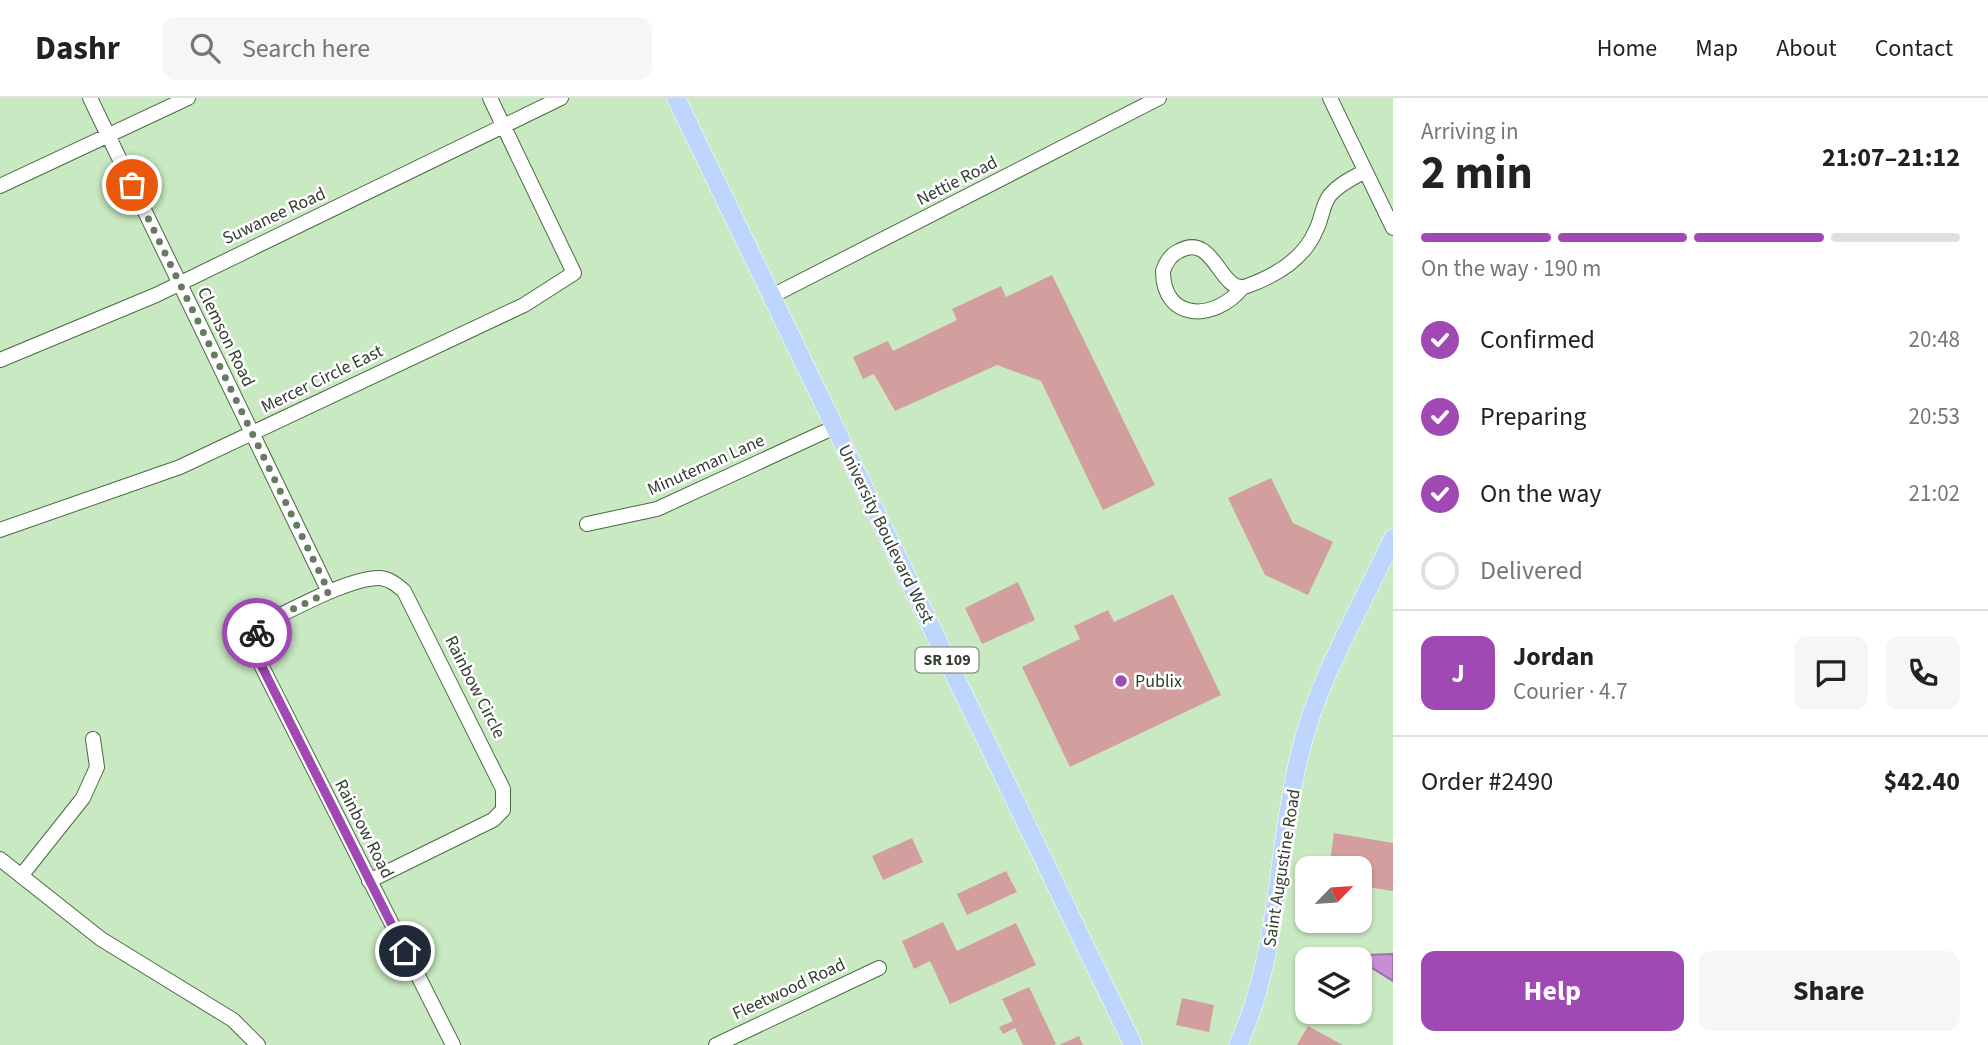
<!DOCTYPE html>
<html lang="en">
<head>
<meta charset="utf-8">
<style>
  body { margin:0; font-family:"Source Sans 3",sans-serif; background:#f6f6f6; color:#222; height:100vh; display:flex; flex-direction:column; font-size:26px; white-space:nowrap }
  * { box-sizing:border-box; margin:0 }
  p { font-size:23px; color:#767676 }
  .icon { flex:none; width:38px; height:38px; fill:none; stroke:currentColor; stroke-width:2; stroke-linecap:round; stroke-linejoin:round }
  .map { position:relative; flex:1; overflow:hidden }
  .details { display:flex; flex-direction:column; background:#fff; width:595px }
  .details>* { flex:none }
  .needle { width:46px; rotate:65deg }
  .controls { position:absolute; left:1295px; top:758px; display:grid; gap:14px }
  .controls a { display:grid; place-items:center; width:77px; height:77px; border-radius:14px; background:#fff; box-shadow:0 2px 5px #0004; font-size:35px }
  .pin { position:absolute; display:grid; place-items:center; width:60px; height:60px; color:#fff; margin:-30px; border:4px solid #fff; border-radius:50%; box-shadow:0 2px 7px #0007 }
  .courier { position:absolute; display:grid; place-items:center; width:70px; height:70px; margin:-35px; border:5px solid #a048b4; border-radius:50%; background:#fff; color:#222; box-shadow:0 2px 9px #0007 }
  .headline em { font-style:normal; font-weight:700 }
  .headline div { display:flex; flex-direction:column-reverse }
  .headline { display:flex; align-items:center; justify-content:space-between; height:119px; padding:0 28px }
  h1 { font-size:46px; font-weight:700; line-height:52px }
  .bar { display:grid; grid-template-columns:repeat(4,1fr); gap:10px 7px; align-content:center; height:84px; padding:0 28px }
  .bar i { height:9px; border-radius:5px; background:#e0e0e0 }
  .bar .active { background:#a048b4 }
  .bar p { grid-column:span 4 }
  .line { display:flex; align-items:center; gap:18px; padding:0 28px; border-top:2px solid #e0e0e0 }
  .line div { flex:1 }
  .round { display:grid; place-items:center; flex:none; width:74px; height:74px; border-radius:14px; background:#f6f6f6 }
  ol { padding:0 28px; list-style:none }
  li { display:flex; align-items:center; gap:21px; height:77px }
  li p { margin-inline-start:auto }
  li .icon { padding:7px; border-radius:50%; background:#a048b4; color:#fff; stroke-width:4 }
  li:last-child { color:#767676 }
  li i { width:38px; height:38px; border:4px solid #e0e0e0; border-radius:50% }
  .button { display:flex; gap:14px; margin-top:auto; padding:14px 28px }
  .button a { flex:1; height:80px; border-radius:14px; background:#a048b4; color:#fff; font-size:28px; font-weight:700; line-height:80px; text-align:center }
  .button a+a { background:#f6f6f6; color:#222 }
  header { display:flex; align-items:center; gap:42px; box-sizing:border-box; height:98px; padding:0 35px; background:#fff; border-bottom:2px solid #e0e0e0 }
  header strong { font-size:33px }
  nav { display:flex; gap:38px; margin-inline-start:auto; font-size:24px }
  .search { width:490px; height:63px; background:#f6f6f6; display:flex; align-items:center; gap:18px; box-sizing:border-box; padding:0 24px; border-radius:14px; color:#767676; font-size:26px }
  main { display:flex; flex:1; min-height:0 }
  .map>svg:first-child { display:block }
  .water { fill:#c88dd6; stroke:#9b75a4; stroke-width:2 }
  .building { fill:#d39f9e }
  .lines { fill:none; stroke-linecap:round; stroke-linejoin:round }
  .minor-casing { stroke:#4d6947; stroke-width:16 }
  .major-casing { stroke:#fff; stroke-width:19 }
  .minor { stroke:#fff; stroke-width:14 }
  .major { stroke:#bed6fd; stroke-width:18 }
  .done { stroke:#677a62; stroke-width:7; stroke-dasharray:0 12.6 }
  .route { stroke:#a048b4; stroke-width:9 }
  .poi-dot { fill:#a048b4; stroke:#fff; stroke-width:2.5 }
  .labels { text-anchor:middle; dominant-baseline:central; stroke-width:5; stroke-linejoin:round; paint-order:stroke }
  .shield { fill:#fff; stroke:#70786d; stroke-width:2 }
  .shield-label { font-size:16px; font-weight:bold; fill:#323e2f }
  .street-label { font-size:18px; fill:#323e2f; stroke:#fff }
  .poi-label { font-size:18px; fill:#323e2f; stroke:#fff; text-anchor:start }
</style>
</head>
<body>
<header>
<strong>Dashr</strong>
<div class="search"><svg class="icon" aria-label="search" viewBox="0 0 24 24"><circle cx="10" cy="10" r="6"/><path d="M15 15l6 6"/></svg>Search here</div>
<nav><a>Home</a><a>Map</a><a>About</a><a>Contact</a></nav>
</header>
<main>
<div class="map">
<svg width="1393" height="947" viewBox="0 0 1393 947">
  <rect width="100%" height="100%" fill="#c9e9c2"/>
  <!-- water -->
  <path class="water" d="M1393,856V883L1358,861L1365,857Z"/>
  <!-- building -->
  <path class="building" d="M1052,177L1155,387L1103,412L1041,283L997,267L895,313L874,276L863,281L853,259L888,243L893,253L957,222L952,211L1001,188L1006,199Z
    M1271,380L1293,425L1333,444L1308,497L1265,477L1228,400Z
    M1018,484L1035,522L982,546L965,510Z
    M1173,496L1221,597L1070,669L1022,569L1080,541L1074,528L1108,512L1114,524Z
    M1334,735L1393,745V793L1360,788V770H1329Z
    M912,740L923,764L883,782L872,758Z
    M1006,773L1017,794L967,817L957,796Z
    M943,824L957,853L1016,825L1036,867L950,906L930,863L914,871L902,843Z
    M1029,889L1056,946L1053,947H1023L1015,930L1003,936L999,929L1013,923L1002,901Z
    M1182,900L1214,907L1209,934L1176,927Z
    M1308,928L1343,947H1297Z
    M1079,938L1083,947H1059Z"/>
  <g class="lines">
    <!-- minor casing -->
    <g class="minor-casing">
      <path id="minor" d="M90,0L329,494
        M1330,0L1393,130
        M0,88L188,0
        M1242,190C1214,224 1163,223 1163,173C1166,164 1170,157 1179,153C1215,133 1220,198 1247,188C1275,178 1304,161 1316,132C1322,121 1322,107 1330,97C1339,86 1353,80 1365,73
        M772,198L1159,0
        M0,262L156,197L561,0
        M587,426L657,411L835,329
        M0,432L180,369L524,207L574,175L490,0
        M0,761L101,841L233,922L258,947
        M21,778L83,700L97,669L93,641
        M369,783L493,722L503,712V691L404,493C397,487 390,481 380,480C351,479 294,511 266,524L258,530L254,553L453,947
        M716,947L879,870"/>
    </g>
    <!-- major casing -->
    <g class="major-casing">
      <path id="major" d="M676,0L1133,947
        M1238,947C1281,852 1276,750 1301,651C1319,579 1362,507 1393,440"/>
    </g>
    <!-- minor -->
    <use href="#minor" class="minor"/>
    <!-- major -->
    <use href="#major" class="major"/>
  </g>
  <g class="lines">
    <!-- done -->
    <path class="done" d="M132,87L329,494L266,524L257,535"/>
    <!-- route -->
    <path class="route" d="M257,535L254,553L405,853"/>
  </g>
  <!-- markers -->
  <circle class="poi-dot" cx="1121" cy="583" r="7"/>
  <g class="labels">
    <!-- shield labels -->
    <rect class="shield" x="915.5" y="549.5" width="63" height="25" rx="5"/>
    <g class="shield-label">
      <text x="947" y="562">SR 109</text>
    </g>
    <!-- street labels -->
    <g class="street-label">
      <text transform="translate(957 83) rotate(-27)">Nettie Road</text>
      <text transform="translate(274 118) rotate(-25)">Suwanee Road</text>
      <text transform="translate(226 239) rotate(64)">Clemson Road</text>
      <text transform="translate(322 281) rotate(-26)">Mercer Circle East</text>
      <text transform="translate(706 367) rotate(-24)">Minuteman Lane</text>
      <text transform="translate(886 436) rotate(64)">University Boulevard West</text>
      <text transform="translate(475 589) rotate(63)">Rainbow Circle</text>
      <text transform="translate(364 731) rotate(63)">Rainbow Road</text>
      <text transform="translate(1282 770) rotate(-81)">Saint Augustine Road</text>
      <text transform="translate(789 891) rotate(-25)">Fleetwood Road</text>
    </g>
    <!-- poi labels -->
    <g class="poi-label">
      <text x="1135" y="583">Publix</text>
    </g>
  </g>
</svg>
<div class="controls">
<a><svg class="needle" viewBox="-14 -14 28 28"><path d="M0-13l5 13h-10z" fill="#e53935"/><path d="M0 13l5-13h-10z" fill="#767676"/></svg></a>
<a><svg class="icon" aria-label="layers" viewBox="0 0 24 24"><path d="M12 4l9 5-9 5-9-5zM3 14l9 5 9-5"/></svg></a>
</div>
<div class="pin" style="left:132px;top:87px;background:#ea580c"><svg class="icon" aria-label="bag" viewBox="0 0 24 24"><path d="M5 8h14l-1 12H6zM9 8a3 3 0 0 1 6 0"/></svg></div>
<div class="pin" style="left:405px;top:853px;background:#1f2937"><svg class="icon" aria-label="home" viewBox="0 0 24 24"><path d="M3 11l9-7 9 7M6 9v11h12V9"/></svg></div>
<div class="courier" style="left:257px;top:535px"><svg class="icon" aria-label="bike" viewBox="0 0 24 24"><circle cx="6" cy="16" r="4"/><circle cx="18" cy="16" r="4"/><path d="M6 16l4-8h5l3 8M10 8l3 8H6M13 5h3"/></svg></div>
</div>
<section class="details">
<div class="headline"><div><h1>2 min</h1><p>Arriving in</p></div><em>21:07–21:12</em></div>
<div class="bar"><i class="active"></i><i class="active"></i><i class="active"></i><i></i><p>On the way · 190 m</p></div>
<ol>
<li><svg class="icon" aria-label="check" viewBox="0 0 24 24"><path d="M5 12l5 5 9-10"/></svg>Confirmed<p>20:48</p></li>
<li><svg class="icon" aria-label="check" viewBox="0 0 24 24"><path d="M5 12l5 5 9-10"/></svg>Preparing<p>20:53</p></li>
<li><svg class="icon" aria-label="check" viewBox="0 0 24 24"><path d="M5 12l5 5 9-10"/></svg>On the way<p>21:02</p></li>
<li><i></i>Delivered</li>
</ol>
<div class="line" style="height:126px"><b class="round" style="background:#a048b4;color:#fff">J</b><div><b>Jordan</b><p>Courier · 4.7</p></div><a class="round"><svg class="icon" aria-label="chat" viewBox="0 0 24 24"><path d="M4 5h16v11H9l-5 4z"/></svg></a><a class="round"><svg class="icon" aria-label="phone" viewBox="0 0 24 24"><path d="M5 4h4l2 5-3 2q2 4 5 5l2-3 5 2v4C11 20 4 13 5 4z"/></svg></a></div>
<div class="line" style="height:91px"><div>Order #2490</div><b>$42.40</b></div>
<div class="button"><a>Help</a><a>Share</a></div>
</section>
</main>
</body>
</html>
